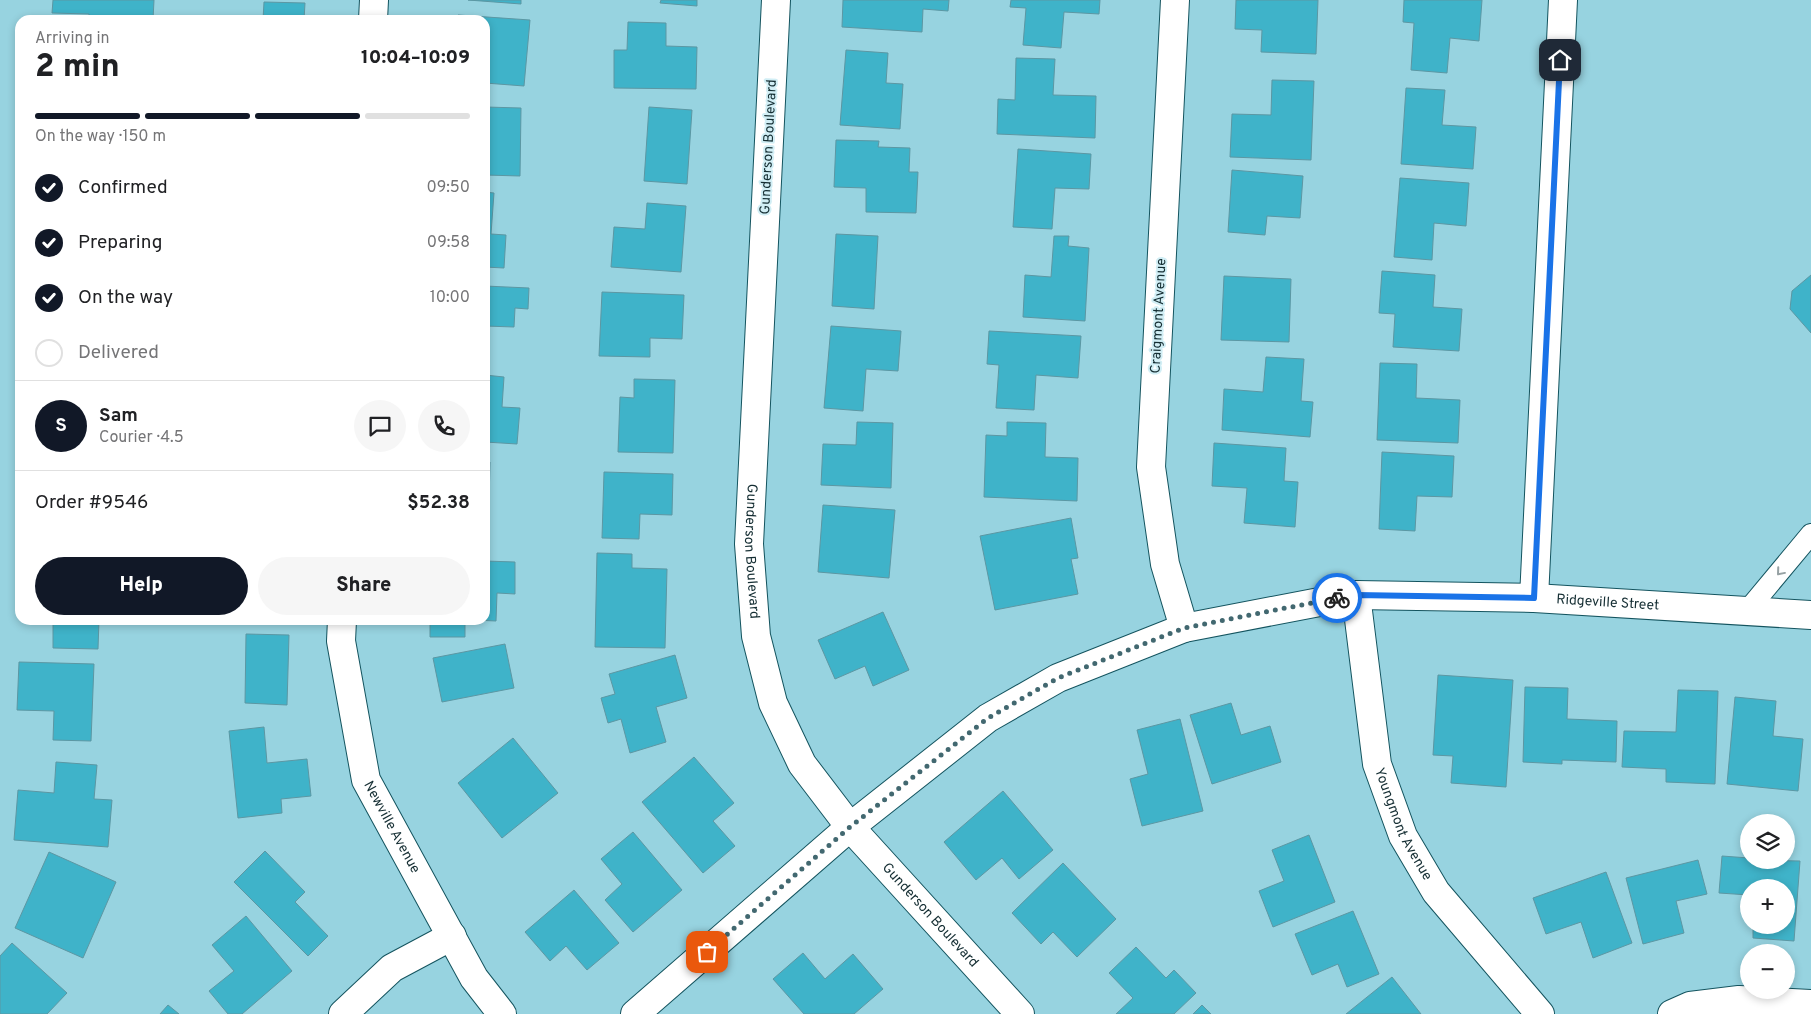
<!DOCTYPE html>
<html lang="en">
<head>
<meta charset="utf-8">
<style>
  body { margin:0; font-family:Overpass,sans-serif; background:#f6f6f6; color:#202124; height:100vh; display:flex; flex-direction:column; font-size:19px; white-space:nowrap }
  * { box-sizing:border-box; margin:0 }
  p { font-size:16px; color:#757577 }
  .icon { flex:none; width:28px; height:28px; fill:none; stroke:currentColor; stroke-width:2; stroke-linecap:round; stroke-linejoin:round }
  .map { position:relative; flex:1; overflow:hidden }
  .panel { position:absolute; left:15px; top:15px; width:475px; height:610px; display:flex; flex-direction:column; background:#fff; border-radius:15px; box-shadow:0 2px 8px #0003 }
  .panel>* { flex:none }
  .tools { position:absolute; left:1740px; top:814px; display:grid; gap:10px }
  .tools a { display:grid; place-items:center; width:55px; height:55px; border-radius:50%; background:#fff; box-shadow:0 2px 8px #0003; font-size:25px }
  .pin { position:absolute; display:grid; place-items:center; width:42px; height:42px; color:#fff; margin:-21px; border-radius:10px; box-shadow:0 2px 8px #0006 }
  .courier { position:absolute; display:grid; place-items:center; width:50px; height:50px; margin:-25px; border:4px solid #1a73e8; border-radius:50%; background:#fff; color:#222; box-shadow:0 1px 6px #0007 }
  .head em { font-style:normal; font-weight:800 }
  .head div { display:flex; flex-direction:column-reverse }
  .head { display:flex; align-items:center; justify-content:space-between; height:85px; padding:0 20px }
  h1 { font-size:32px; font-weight:800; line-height:38px }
  .bar { display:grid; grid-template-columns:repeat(4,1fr); gap:8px 5px; align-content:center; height:60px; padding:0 20px }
  .bar i { height:6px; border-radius:4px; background:#e0e0e0 }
  .bar .active { background:#111827 }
  .bar p { grid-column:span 4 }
  .line { display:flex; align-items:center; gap:12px; padding:0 20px; border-top:1px solid #e0e0e0 }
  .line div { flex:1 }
  .round { display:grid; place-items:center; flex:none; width:52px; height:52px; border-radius:26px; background:#f6f6f6 }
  ol { padding:0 20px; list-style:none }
  li { display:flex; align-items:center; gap:15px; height:55px }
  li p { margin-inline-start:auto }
  li .icon { padding:5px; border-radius:50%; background:#111827; color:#fff; stroke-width:4 }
  li:last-child { color:#757577 }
  li i { width:28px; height:28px; border:2px solid #e0e0e0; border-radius:50% }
  .primary-button { display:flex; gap:10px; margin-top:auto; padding:10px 20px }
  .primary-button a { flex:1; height:58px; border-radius:30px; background:#111827; color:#fff; font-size:20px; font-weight:800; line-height:58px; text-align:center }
  .primary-button a+a { background:#f6f6f6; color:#202124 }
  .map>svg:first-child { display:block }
  .building { fill:#3fb3c9; stroke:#5c97a3 }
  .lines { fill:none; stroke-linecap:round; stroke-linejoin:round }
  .lane-casing { stroke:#14545f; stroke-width:22 }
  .street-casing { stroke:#14545f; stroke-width:30 }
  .lane { stroke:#fff; stroke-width:20 }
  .street { stroke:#fff; stroke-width:28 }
  .oneway { stroke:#96a1a3 }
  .done { stroke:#426870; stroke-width:5; stroke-dasharray:0 9 }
  .route { stroke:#1a73e8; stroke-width:6 }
  .labels { text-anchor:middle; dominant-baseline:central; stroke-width:4; stroke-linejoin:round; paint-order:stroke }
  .street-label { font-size:14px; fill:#152e33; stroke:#d1eef5 }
</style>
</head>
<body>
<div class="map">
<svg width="1811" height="1014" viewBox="0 0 1811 1014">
  <rect width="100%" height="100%" fill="#97d3e0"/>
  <!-- building -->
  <path class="building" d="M53,0H154L153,20H89V14L52,13Z
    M468,0H521V4Z
    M661,0H697V6L660,3Z
    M843,0H949L948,11L923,9L922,32L842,27Z
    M1011,0H1100L1099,14L1064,12L1061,48L1023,45L1026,8L1010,7Z
    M1236,0H1318L1316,54L1261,52L1262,30L1235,29Z
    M1404,0H1482L1479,41L1450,38L1447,73L1411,70L1414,23L1403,22Z
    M264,2L305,3L304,20H263Z
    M458,15L530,20L524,86L485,83V20H457Z
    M628,22L666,23V46L697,47L696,89L614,88V50H627Z
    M846,50L888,53L886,83L903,84L900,129L840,125Z
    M1016,58L1055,59L1053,95L1096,96L1095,138L997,134L998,99L1015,100Z
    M1272,80L1314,81L1311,160L1230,157L1232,114L1271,115Z
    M1406,88L1445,90L1442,125L1476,127L1473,169L1401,164Z
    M485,107L521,108L520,176L485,175Z
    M649,107L692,110L687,184L644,181Z
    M836,140L879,141L878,147L910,148L909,172H918L916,213L866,212V188L834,187Z
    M1018,149L1091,154L1089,189L1055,188L1052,229L1013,227Z
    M1232,170L1303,176L1300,218L1267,216L1265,235L1228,232Z
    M1400,178L1469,183L1466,226L1434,223L1432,260L1394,257Z
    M485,192L494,193L491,234L506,235L504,268L485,267Z
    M647,203L686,206L681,272L611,267L614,227L645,229Z
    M836,234L878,236L874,309L832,306Z
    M1054,236H1069L1068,246L1089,248L1085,321L1023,317L1025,275L1051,277Z
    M1382,271L1435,275L1433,307L1462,309L1459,351L1393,347L1395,314L1379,313Z
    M1811,275V333L1790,309L1792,291Z
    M1224,276L1291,279L1289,342L1221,340Z
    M485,286L529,288L528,309L515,308L514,327L485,326Z
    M602,292L684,295L682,339L650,338V357L599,356Z
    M831,326L901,331L898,371L866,369L863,411L824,408Z
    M989,331L1081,336L1078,378L1036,375L1034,410L996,408L999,365L987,364Z
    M1266,357L1304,359L1301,401L1313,402L1310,437L1222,430L1224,389L1263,392Z
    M1380,363L1417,364L1416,398L1460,400L1458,443L1377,440Z
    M485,375L504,377L502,407L520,408L517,444L485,442Z
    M634,379L675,380L673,453L618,452L620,397L634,398Z
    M857,422L893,423L891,488L821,485L823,444L856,445Z
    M1007,422L1046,423L1045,457L1078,458L1077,501L984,497L986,435L1007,436Z
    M1214,443L1286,448L1284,481L1298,482L1295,527L1244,523L1247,488L1212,486Z
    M1382,452L1454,456L1452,497L1417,496L1415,531L1379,529Z
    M485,462H490L489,502H485Z
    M604,472L673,474L672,515L640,514L639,539L602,538Z
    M823,505L895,510L889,578L818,572Z
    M1071,518L1078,558L1071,559L1078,594L995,610L980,536Z
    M597,553L632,554V568L667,569L665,648L595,647Z
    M485,561L515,562V594L497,593L496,621L475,620H485Z
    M883,612L909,670L873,686L865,666L835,679L818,640Z
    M53,620H99L98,649L53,648Z
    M430,620H465V637H430Z
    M246,634L289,635L287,705L245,703Z
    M505,644L514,688L442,702L433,658Z
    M675,655L687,698L656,707L666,742L630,753L621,719L608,723L601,698L615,694L609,674Z
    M19,662L94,664L91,741L53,740L54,711L17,710Z
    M1438,675L1513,680L1506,787L1451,783L1453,756L1433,755Z
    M1525,687L1568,688L1567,719L1617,721L1616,762L1562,760V764L1523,762Z
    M1678,690L1718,691L1715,784L1666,782V769L1622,767L1624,731L1676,732Z
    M1735,697L1776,701L1773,736L1803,739L1798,791L1727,784Z
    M1231,703L1241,735L1270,726L1281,762L1212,784L1190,715Z
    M1180,719L1203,811L1142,826L1130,779L1148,774L1137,730Z
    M264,727L267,763L307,759L311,796L281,799L282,813L238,818L229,731Z
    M513,738L558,793L502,838L458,783Z
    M694,757L734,803L713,821L735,846L703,873L642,802Z
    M56,762L97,765L94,799L112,800L108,847L14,840L18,790L54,793Z
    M1003,791L1053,850L1019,879L1002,858L976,880L944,842Z
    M633,832L682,890L633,932L605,900L622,884L601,859Z
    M1309,835L1335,902L1273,927L1259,891L1284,881L1272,850Z
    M265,851L305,892L295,902L328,936L308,956L234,882Z
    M49,852L116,882L83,958L15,928Z
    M1722,856L1749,858V860L1800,861L1794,941L1753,938V925H1786V888H1749V895L1719,893Z
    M1698,860L1707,894L1676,901L1684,933L1643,944L1626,878Z
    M1063,863L1116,919L1077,957L1053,932L1041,944L1012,913Z
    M1606,872L1632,943L1593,958L1581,922L1546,934L1533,898Z
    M574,890L619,943L587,970L566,946L550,961L525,932Z
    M1353,911L1379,974L1347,987L1338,964L1312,975L1295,934Z
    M246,916L292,971L242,1014H228L209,991L234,971L212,945Z
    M12,943L67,993L47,1014H0V956Z
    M1136,947L1166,978L1174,970L1196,993L1174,1014H1116L1133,998L1109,973Z
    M803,953L825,979L853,954L883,989L854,1014H804L773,979Z
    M1392,977L1421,1014H1346Z
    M168,1005L179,1014H160Z
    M1202,1005L1211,1014H1193Z"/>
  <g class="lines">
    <!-- lane casing -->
    <g class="lane-casing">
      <path id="lane" d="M1747,611L1811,534"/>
    </g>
    <!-- street casing -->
    <g class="street-casing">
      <g id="street">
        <path id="s1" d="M776,0L749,544L756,636L773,703L802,764L850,827L1020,1014"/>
        <path d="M1175,0L1151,467L1165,564L1184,628"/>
        <path d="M373,20L374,0"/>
        <path id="s2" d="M1356,595L1377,764L1403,836L1436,892L1540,1014"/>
        <path d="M1534,598L1563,0"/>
        <path id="s3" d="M342,620L341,641L366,780L474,978L502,1014"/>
        <path d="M343,1014L392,968L452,936"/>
        <path id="s4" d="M635,1014L850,827L988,718L1058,678L1184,628L1356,595L1534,598L1811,615"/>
        <path d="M1672,1014L1690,1006L1739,1000L1811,1004"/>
      </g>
    </g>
    <!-- lane -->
    <use href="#lane" class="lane"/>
    <!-- street -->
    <use href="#street" class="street"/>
  </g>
  <!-- one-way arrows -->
  <defs><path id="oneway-chevron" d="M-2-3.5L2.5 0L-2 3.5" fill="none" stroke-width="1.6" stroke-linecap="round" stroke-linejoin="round" transform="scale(1.25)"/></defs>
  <use class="oneway" href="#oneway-chevron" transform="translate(1780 572) rotate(130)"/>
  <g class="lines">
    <!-- done -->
    <path class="done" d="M707,952L850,827L988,718L1058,678L1184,628L1337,598"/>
    <!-- route -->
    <path class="route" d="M1337,598L1356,595L1534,598L1560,60"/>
  </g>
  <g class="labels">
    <!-- street labels -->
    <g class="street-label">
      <text transform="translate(769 147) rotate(-87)">Gunderson Boulevard</text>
      <text transform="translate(1159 316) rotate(-87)">Craigmont Avenue</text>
      <text stroke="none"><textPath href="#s1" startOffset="552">Gunderson Boulevard</textPath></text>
      <text stroke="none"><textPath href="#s4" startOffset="1104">Ridgeville Street</textPath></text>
      <text stroke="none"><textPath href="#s2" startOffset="236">Youngmont Avenue</textPath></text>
      <text stroke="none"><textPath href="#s3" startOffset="216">Newville Avenue</textPath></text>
      <text stroke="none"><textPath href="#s1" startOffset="972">Gunderson Boulevard</textPath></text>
    </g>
  </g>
</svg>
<div class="tools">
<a><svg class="icon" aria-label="layers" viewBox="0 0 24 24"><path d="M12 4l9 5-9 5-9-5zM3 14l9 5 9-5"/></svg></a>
<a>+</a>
<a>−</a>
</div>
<div class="pin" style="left:707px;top:952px;background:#ea580c"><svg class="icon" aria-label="bag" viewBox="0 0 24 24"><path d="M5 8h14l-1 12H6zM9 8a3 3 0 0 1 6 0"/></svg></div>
<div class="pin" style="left:1560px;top:60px;background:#1f2937"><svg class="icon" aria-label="home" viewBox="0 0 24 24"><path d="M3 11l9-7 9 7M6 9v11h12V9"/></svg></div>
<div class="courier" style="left:1337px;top:598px"><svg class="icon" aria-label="bike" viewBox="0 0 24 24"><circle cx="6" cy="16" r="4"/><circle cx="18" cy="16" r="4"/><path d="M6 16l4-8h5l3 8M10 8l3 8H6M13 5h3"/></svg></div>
<section class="panel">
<div class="head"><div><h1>2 min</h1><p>Arriving in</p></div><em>10:04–10:09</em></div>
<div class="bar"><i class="active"></i><i class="active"></i><i class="active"></i><i></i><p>On the way · 150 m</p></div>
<ol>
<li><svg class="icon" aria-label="check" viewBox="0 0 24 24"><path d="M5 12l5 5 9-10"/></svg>Confirmed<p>09:50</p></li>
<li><svg class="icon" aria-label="check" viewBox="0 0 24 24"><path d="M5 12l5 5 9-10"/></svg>Preparing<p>09:58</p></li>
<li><svg class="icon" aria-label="check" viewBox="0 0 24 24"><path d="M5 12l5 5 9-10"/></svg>On the way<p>10:00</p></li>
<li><i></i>Delivered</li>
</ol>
<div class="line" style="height:90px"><b class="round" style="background:#111827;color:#fff">S</b><div><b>Sam</b><p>Courier · 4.5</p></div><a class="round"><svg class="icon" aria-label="chat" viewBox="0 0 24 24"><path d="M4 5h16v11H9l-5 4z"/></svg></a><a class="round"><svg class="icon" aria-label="phone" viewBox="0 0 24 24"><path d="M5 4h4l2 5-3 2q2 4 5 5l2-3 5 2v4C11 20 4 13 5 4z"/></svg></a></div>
<div class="line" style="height:65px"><div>Order #9546</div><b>$52.38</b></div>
<div class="primary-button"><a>Help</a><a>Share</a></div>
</section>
</div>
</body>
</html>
